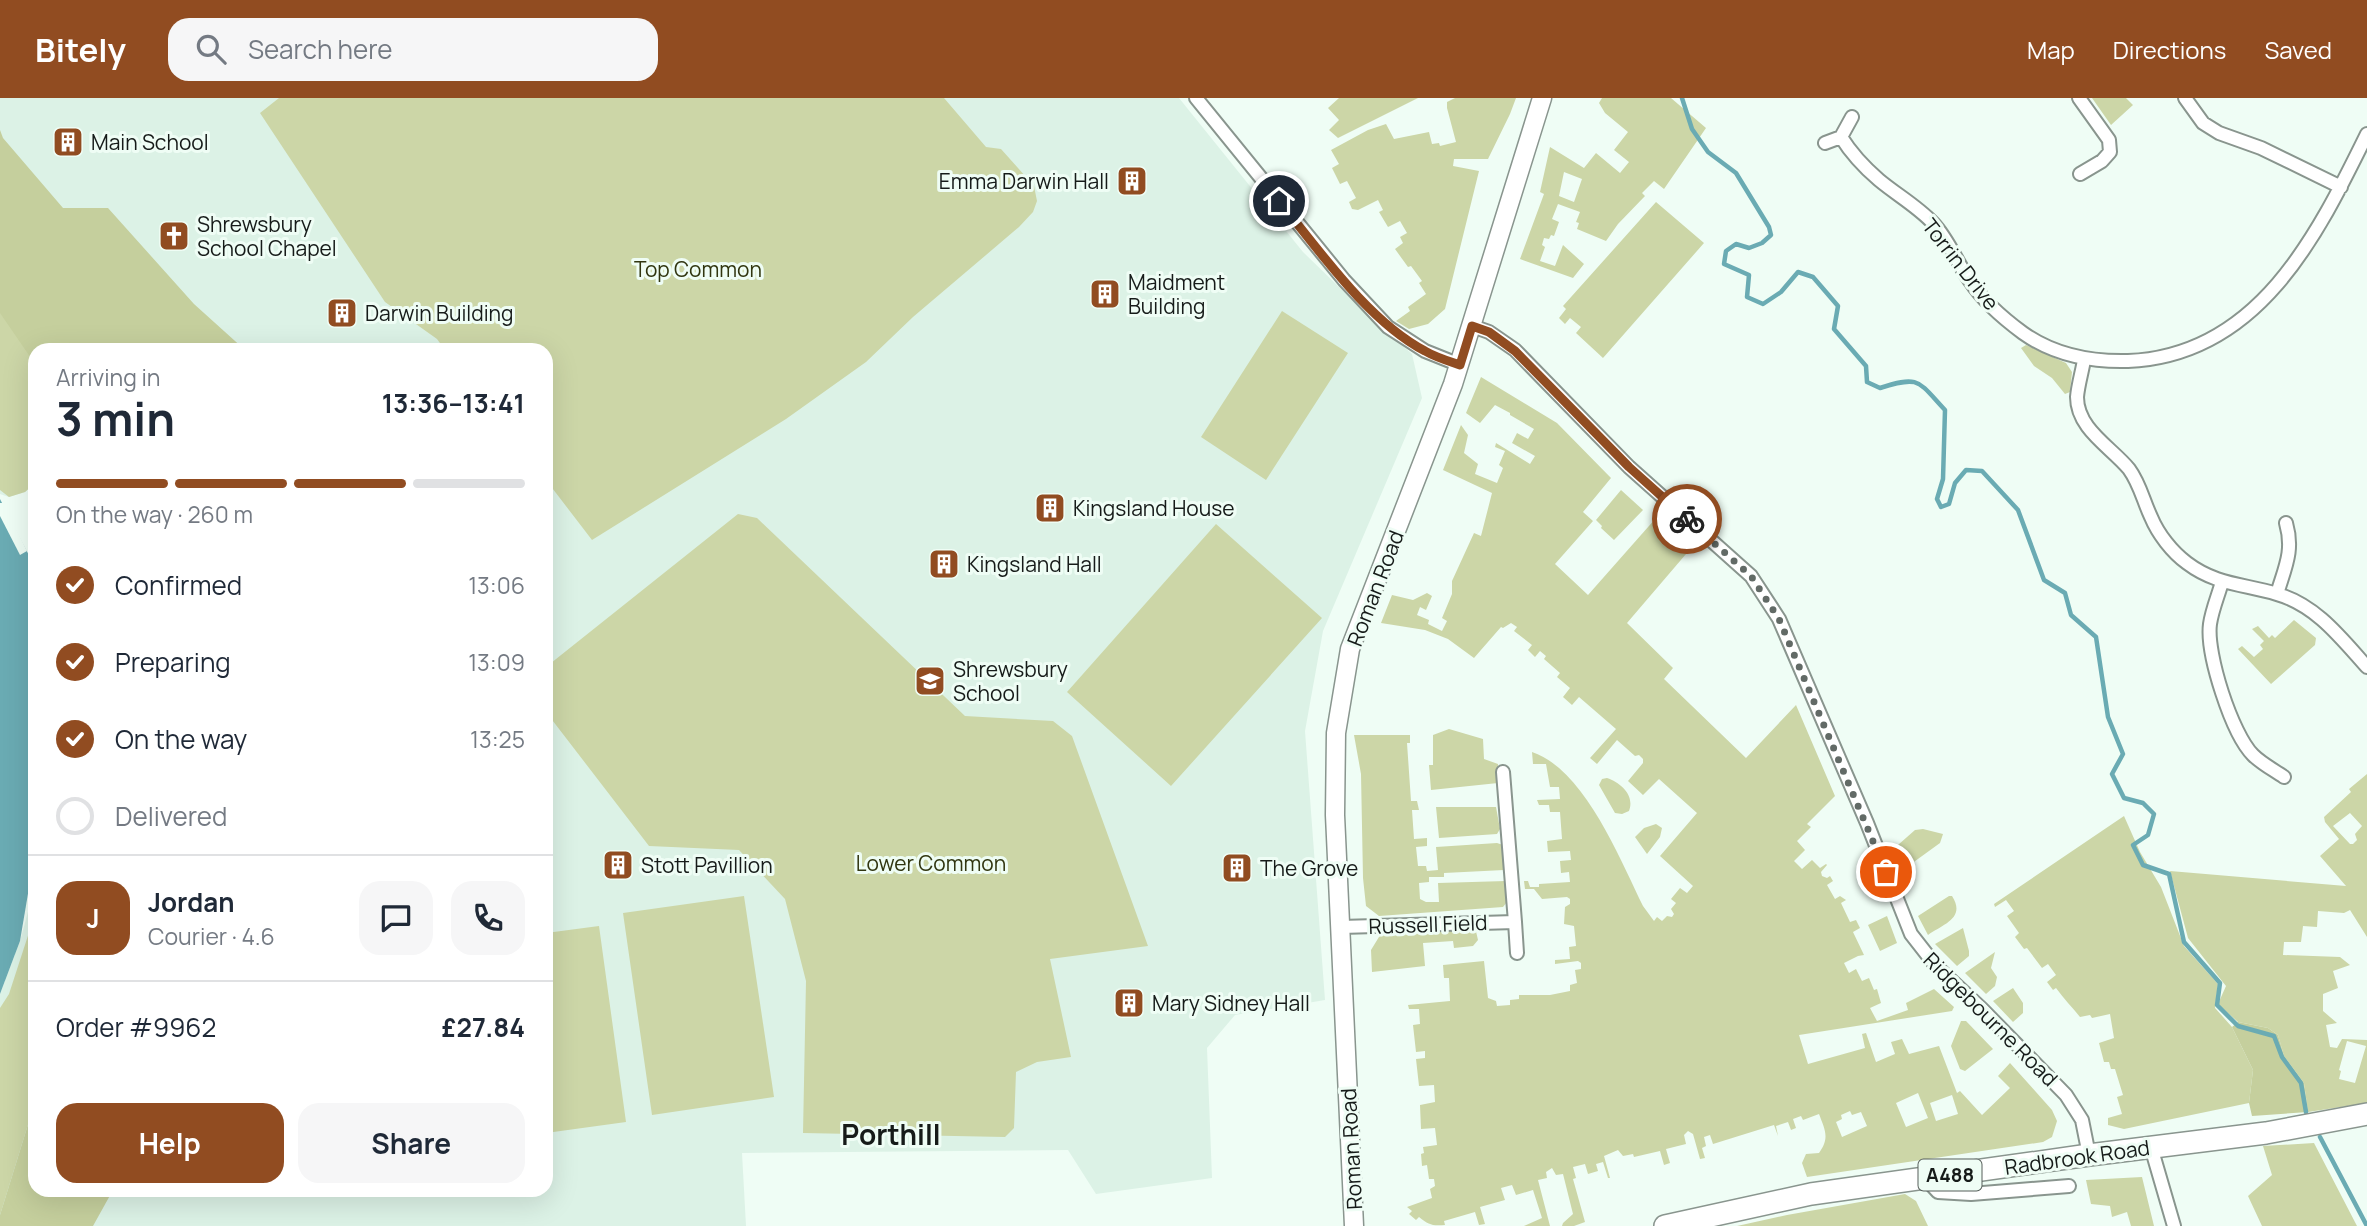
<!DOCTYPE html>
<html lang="en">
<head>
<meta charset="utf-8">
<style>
  body { margin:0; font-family:Manrope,sans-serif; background:#f6f6f7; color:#1f2937; height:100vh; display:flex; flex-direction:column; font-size:26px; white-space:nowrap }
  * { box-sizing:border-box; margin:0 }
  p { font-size:23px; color:#747a83 }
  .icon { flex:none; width:38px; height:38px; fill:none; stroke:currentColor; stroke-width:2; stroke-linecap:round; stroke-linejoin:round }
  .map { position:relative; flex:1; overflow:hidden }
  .sheet { position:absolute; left:28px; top:245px; width:525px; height:854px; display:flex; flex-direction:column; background:#fff; border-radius:21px; box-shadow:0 7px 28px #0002 }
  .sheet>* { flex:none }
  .pin { position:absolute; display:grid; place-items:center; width:60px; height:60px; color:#fff; margin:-30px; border:4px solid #fff; border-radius:50%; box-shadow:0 2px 7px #0007 }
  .courier { position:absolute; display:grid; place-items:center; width:70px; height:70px; margin:-35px; border:5px solid #914c21; border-radius:50%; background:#fff; color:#222; box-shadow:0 2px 9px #0007 }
  .headline em { font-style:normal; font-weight:700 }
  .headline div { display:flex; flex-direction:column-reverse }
  .headline { display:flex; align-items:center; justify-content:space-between; height:119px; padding:0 28px }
  h1 { font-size:46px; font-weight:700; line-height:52px }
  .bar { display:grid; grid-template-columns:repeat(4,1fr); gap:10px 7px; align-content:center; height:84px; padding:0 28px }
  .bar i { height:9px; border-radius:5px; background:#e0e1e3 }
  .bar .on { background:#914c21 }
  .bar p { grid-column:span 4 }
  .line { display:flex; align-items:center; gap:18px; padding:0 28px; border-top:2px solid #e0e1e3 }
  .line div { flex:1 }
  .round { display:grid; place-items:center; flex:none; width:74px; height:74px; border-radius:21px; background:#f6f6f7 }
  ol { padding:0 28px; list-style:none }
  li { display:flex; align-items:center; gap:21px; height:77px }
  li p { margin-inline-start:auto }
  li .icon { padding:7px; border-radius:50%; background:#914c21; color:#fff; stroke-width:4 }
  li:last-child { color:#747a83 }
  li i { width:38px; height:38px; border:4px solid #e0e1e3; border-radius:50% }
  .primary-button { display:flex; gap:14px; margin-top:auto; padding:14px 28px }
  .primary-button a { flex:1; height:80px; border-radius:21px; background:#914c21; color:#fff; font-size:28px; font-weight:700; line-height:80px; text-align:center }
  .primary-button a+a { background:#f6f6f7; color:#1f2937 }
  header { display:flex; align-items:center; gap:42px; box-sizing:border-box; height:98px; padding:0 35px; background:#914c21; color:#fff }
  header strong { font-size:33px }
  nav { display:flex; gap:38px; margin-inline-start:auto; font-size:24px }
  .search { width:490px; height:63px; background:#f6f6f7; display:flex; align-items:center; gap:18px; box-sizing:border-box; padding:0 24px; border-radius:21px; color:#747a83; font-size:26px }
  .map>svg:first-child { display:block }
  .built { fill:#dcf2e6 }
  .green { fill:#ccd6a7; fill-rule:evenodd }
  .forest { fill:#c5cf9d }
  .water { fill:#6aabb3 }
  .pier { fill:#effdf5 }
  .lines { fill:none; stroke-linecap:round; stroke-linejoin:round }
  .stream { stroke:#6aabb3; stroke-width:4.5 }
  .minor-casing { stroke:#89958e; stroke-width:16 }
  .secondary-casing { stroke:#89958e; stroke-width:21 }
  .primary-casing { stroke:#89958e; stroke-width:24 }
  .minor { stroke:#fff; stroke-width:12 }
  .secondary { stroke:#fff; stroke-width:18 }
  .primary { stroke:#fff; stroke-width:21 }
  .done { stroke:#626a66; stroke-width:7; stroke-dasharray:0 12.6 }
  .route { stroke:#914c21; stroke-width:9 }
  .labels { text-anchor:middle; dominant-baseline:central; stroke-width:6; stroke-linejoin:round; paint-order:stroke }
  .shield { fill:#effdf5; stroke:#575f5b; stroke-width:2 }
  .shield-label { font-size:19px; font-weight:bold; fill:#161b19 }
  .poi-label { font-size:21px; fill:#161b19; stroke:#effdf5; text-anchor:start }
  .street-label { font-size:21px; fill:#161b19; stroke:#effdf5 }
  .park-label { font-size:21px; fill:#313610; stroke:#effdf5 }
  .district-label { font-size:28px; font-weight:bold; fill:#161b19; stroke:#effdf5 }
</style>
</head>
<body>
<header>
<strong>Bitely</strong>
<div class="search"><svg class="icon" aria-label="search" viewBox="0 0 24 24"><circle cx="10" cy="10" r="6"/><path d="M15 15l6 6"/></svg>Search here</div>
<nav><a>Map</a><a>Directions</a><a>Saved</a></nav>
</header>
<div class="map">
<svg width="2367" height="1128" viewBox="0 0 2367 1128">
  <rect width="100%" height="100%" fill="#effdf5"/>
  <!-- built -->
  <path class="built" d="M0,0H1179L1303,154L1372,221L1412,256L1422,300L1323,533L1305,633L1325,902L1235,917L1207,950L1212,1080L1096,1096L1068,1052L742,1055L746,1128H0V896L20,843L35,788V1092H546V252H35V385L25,394L9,399L0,396Z"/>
  <!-- green -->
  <path class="green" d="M279,0H944L986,49L1001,51L1034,88L1037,103L1033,114L1019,129L913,219L866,264L786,321L592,442L546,382V252H445L437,241L385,204L260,15Z
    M1339,0H1418L1338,40L1329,32L1339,22L1328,10Z
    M1455,0H1516L1510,16L1488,61H1454L1453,68L1479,73L1445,211L1428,226L1409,231L1396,223L1410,213L1408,209L1426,196L1419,185L1422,183L1411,168L1408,169L1395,151L1403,145L1400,139L1407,135L1400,123L1388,129L1379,114L1383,112L1378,102L1358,112L1352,111L1349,104L1356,100L1347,83L1340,86L1332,70L1339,66L1331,52L1368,32L1386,26L1394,41L1429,34L1432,46L1439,45L1440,48L1456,44L1447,10V4Z
    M1602,0H1671L1706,30L1664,91L1654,83L1642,95L1645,98L1618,126L1606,143L1577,131L1579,125L1576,124L1580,114L1558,106L1552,121L1559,124L1554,138L1551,137L1549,141L1544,140L1542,147L1545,149L1540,163L1555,168L1563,147L1584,166L1573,180L1520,161L1544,96L1540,94L1550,49L1584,70L1596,55L1620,75L1629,64L1614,52L1628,34L1605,15L1599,5ZM1564,74L1582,81L1574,104L1559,98Z
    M2092,0H2126L2133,7L2111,27Z
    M1656,104L1704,145L1603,260L1576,235L1581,229L1570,220L1565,226L1559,220L1566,211L1563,208Z
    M0,163L35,252V385L25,394L9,399L0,392Z
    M1282,213L1348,255L1266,382L1201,339Z
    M2026,247L2066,265L2072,274L2070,294L2065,296L2052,280L2034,268L2021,250Z
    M1481,279L1557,325L1611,380L1583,414L1593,423L1555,466L1588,497L1656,420L1692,449L1627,525L1673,570L1664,581L1746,660L1796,607L1835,698L1807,726L1811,729L1797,743L1805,752L1794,763L1802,771L1812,762L1820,770L1826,766L1827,767L1821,774L1822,778L1827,780L1830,778L1833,783L1827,787L1835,801L1840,798L1846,802L1841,805L1850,824L1856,822L1860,830L1853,834L1864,857L1858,858L1844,865L1849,875L1856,871L1862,883L1869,880L1874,892L1877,891L1881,905L1870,910L1877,923L1908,912L1906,905L1934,891L1954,909L1952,913L1799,937L1808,966L1865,950L1862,936L1866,935L1876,964L1895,956L1891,944L1902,941L1909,956L1939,948L1957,995L1960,993L1982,1017L2010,990L1998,978L2010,965L2052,1012L2057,1023L2052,1039L2043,1044L1807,1079L1802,1065L1806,1056L1819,1055C1830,1040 1825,1032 1819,1016L1803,1022L1801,1018L1793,1021L1796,1030L1791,1032L1788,1024L1776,1028L1778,1038L1774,1027L1713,1046L1710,1037L1704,1039L1706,1048L1702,1050L1705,1060L1700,1061L1693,1036L1688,1033L1684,1037L1686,1046L1666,1051L1670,1065L1664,1067L1660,1053L1634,1059L1633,1056L1623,1058L1618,1052L1604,1058L1610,1080H1608L1603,1064L1596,1066L1598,1073L1588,1076L1585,1066L1573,1069L1576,1080L1573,1081L1585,1124L1574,1128H1562L1563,1125L1573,1116L1563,1076L1556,1077L1552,1070L1546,1074L1547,1080L1538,1082L1550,1128H1524L1542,1120L1533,1092L1516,1097L1512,1087L1501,1090L1505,1102L1480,1109L1485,1126L1479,1127L1475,1114L1444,1123L1445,1127C1432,1128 1429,1127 1419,1119L1416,1122L1409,1116L1412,1113L1407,1109L1432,1100L1430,1091L1435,1088L1434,1081H1429L1427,1067L1422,1068L1421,1056L1424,1055L1423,1049L1437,1047L1435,1030L1421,1031L1420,1007L1435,1004L1434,987L1419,988L1416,961L1425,960V953L1416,954L1413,927L1420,926L1419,911H1409L1408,907L1450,903L1449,880H1444L1443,867L1484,863L1488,900L1496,903L1497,908L1510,907V902L1519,901V897H1550L1570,893V887L1577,885L1575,872L1581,871V865L1578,863L1555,866V862L1570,861L1569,849L1576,848L1574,828L1564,826L1565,809L1570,806V801L1567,799L1542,801L1534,791H1525L1524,783H1528L1530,789H1539V786L1570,784L1569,774L1561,775L1560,763L1571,762L1570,753L1548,754L1547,743L1562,741L1560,714H1550L1549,707H1539L1537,702L1560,701L1559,689H1550L1546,666H1533L1532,654C1584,671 1620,761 1643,808L1654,823L1657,819L1662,823L1667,818L1672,819L1674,816L1671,811L1676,805L1671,801L1680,790L1687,795L1693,788L1660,758L1697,715L1659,681L1643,697L1628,683L1643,665V661L1639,657L1635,658L1617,642L1597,666L1590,660L1616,631L1579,599L1572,607L1563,599L1570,590L1557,579L1560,575L1544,561L1546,558L1540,553L1535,559L1528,552L1532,547L1514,533L1517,529L1511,525L1503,530L1501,529L1474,560L1448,541L1425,532L1381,525L1392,497L1413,502L1427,495L1432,498L1426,512L1420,509L1417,517L1429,522L1428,526L1442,533L1447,523L1442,520L1452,496V483L1474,435L1481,438L1492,395L1443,372L1461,327L1468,337L1464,355L1478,366L1475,376L1497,385L1503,370L1499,367L1505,353L1495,349L1496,345L1530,366L1535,358L1512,345L1517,335L1528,341L1534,331L1510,317V315L1495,307L1480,325L1466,315ZM1918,995L1928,1020L1906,1029L1896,1005ZM1952,997L1958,1016L1936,1023L1930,1005ZM1850,1013L1852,1017L1861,1014L1867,1028L1842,1039L1836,1024L1842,1021L1841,1017Z
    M1621,392L1643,412L1614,442L1601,430L1602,428L1596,422Z
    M738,416L757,420L965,618L1053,623L1072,638L1148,848L1050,861L1071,959L1037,964L1016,974L1014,1030L1005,1039L803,1035L806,883L785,801L739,752L649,748L546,614V569Z
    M1216,426L1322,520L1171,688L1067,594Z
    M2294,522L2316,540L2315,547L2271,586L2238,551L2242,548L2254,559L2263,551L2260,547L2264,543L2252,531L2258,528L2269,540L2272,537L2275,540Z
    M1449,631L1483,641L1484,661L1498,666V685L1431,692L1429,667H1433V637Z
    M1354,637H1410V645H1407L1411,703H1417L1419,712H1412L1414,741L1427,740V748L1416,749L1418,768H1426L1427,773L1438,772L1436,749L1497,745L1503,747L1504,772L1444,775V779H1429V784L1419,785L1420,801L1426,804H1439L1438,785L1506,783L1507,804L1503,809L1379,818L1366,808L1363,780L1361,676Z
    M2367,676V839L2350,812L2344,815L2318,813L2317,829L2303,828L2301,844H2284L2283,857L2340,859L2350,867L2333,873L2338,890L2323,896V913L2337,925L2326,927L2330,949L2337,950L2342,941L2367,942V1005L2308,1014L2304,985L2284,958L2278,937L2268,930L2238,924L2218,906L2226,888L2188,840L2170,773L2346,788L2320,758L2339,741L2325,724L2324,719L2351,694L2349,691ZM2350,715L2362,728L2355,736L2357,742L2353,746H2350L2333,728ZM2347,943L2366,948L2355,985L2339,981L2341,973L2339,972Z
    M1607,680C1621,685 1635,697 1629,713L1622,716L1615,715L1599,687L1602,681Z
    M1436,709H1496L1500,731L1497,736L1439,740Z
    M2124,718L2140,754L2161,789L2184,848L2218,886L2215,910L2232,929L2253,972L2249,1005L2124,1031L2108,1027V1020L2122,1016L2117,999L2123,997L2115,971H2111L2109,964H2104L2099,945L2114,940L2110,916L2092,920L2090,917L2080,919C2072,909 2064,901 2056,890L2053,892L2047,884L2056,877L2048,866L2042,870L2027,850L2024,851L2015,839L2019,835L2007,818L2014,813L2006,802L1995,809L1994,806Z
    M1656,726L1662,730L1660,739L1647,756L1635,739L1644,730Z
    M1923,731L1943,736L1940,745L1900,774L1890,754L1915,732Z
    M744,798L774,999L652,1017L623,815Z
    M1949,798H1952C1966,820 1944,826 1928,837L1918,818Z
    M35,816V1012L30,1020L0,1117V910L9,896Z
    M1887,818L1897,845L1880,853L1868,827Z
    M599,828L626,1024L546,1035V835Z
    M1475,829L1478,842L1473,848L1454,850L1453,843L1423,845L1425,868L1372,874L1371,852L1382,834Z
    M1963,830L1969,853V858L1957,868L1935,846Z
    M1995,854L1991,870L1997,879L1995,888L1986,896L1965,875Z
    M2013,890L2023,905V915L2013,924L1993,903Z
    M1961,923H1966L1993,951L1965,973L1960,971L1951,948Z
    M2314,1045L2357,1128H2262L2248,1098L2272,1077L2263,1048Z
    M2142,1079L2154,1128H2131L2127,1114L2112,1119L2110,1108L2091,1106L2086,1082Z
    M1905,1096L1916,1103L1928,1128H1737L1787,1117Z"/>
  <!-- forest -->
  <path class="forest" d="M0,32L3,40L63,110H108L194,206L245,252H35V266L0,215Z
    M2238,924L2268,930L2278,937L2284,958L2304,985L2308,1014L2252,1018L2249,1005L2253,972L2232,929Z
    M35,1012V1092H113L93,1128H0V1117L30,1020Z"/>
  <!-- water -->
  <path class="water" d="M0,401L35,469V754L20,843L0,896Z"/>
  <!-- pier -->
  <path class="pier" d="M0,405H4L27,453L20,457L0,418Z"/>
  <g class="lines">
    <!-- stream -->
    <path class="stream" d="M1682,0L1692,31L1708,54L1736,75L1769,129L1771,137L1762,145L1749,150L1736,146L1726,153L1724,166L1749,177L1747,199L1763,206L1781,194L1798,174L1813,179L1838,208L1834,231L1866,268L1867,284L1880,290C1920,277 1918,283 1945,312L1943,381L1937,401L1941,409L1949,406L1955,385L1966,372L1982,373L2018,412L2044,482L2065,495L2071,517L2096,539L2108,619L2123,656L2112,676L2124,700L2143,705L2154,716L2148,737L2133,747L2143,767L2169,776L2184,844L2220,885L2217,907L2238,928L2274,938L2282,959L2301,985L2306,1014
      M2320,1039L2367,1128"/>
    <!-- minor casing -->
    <g class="minor-casing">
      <path id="minor" d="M1196,0L1344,182L1388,229L1425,253L1460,267
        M2079,0L2109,42L2110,54L2102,63L2080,76
        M2185,0L2203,25L2219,35L2261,50L2341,89
        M1852,19L1841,39C1851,55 1865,70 1879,82C1897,97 1917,108 1933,125C1949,142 1957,165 1970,183C1983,203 2004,221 2023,235C2054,257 2091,264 2128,263C2258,258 2317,138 2367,36
        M1825,45L1841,39
        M1472,228L1489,234L1515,252L1629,369L1751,478L1779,521L1867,725L1911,836L1936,868L1982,911L2066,997L2082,1022L2089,1057
        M2084,262C2082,274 2078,287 2077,299C2077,331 2111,349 2129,371C2140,386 2143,402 2151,419C2158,436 2172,454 2187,465C2216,487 2244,486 2277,496C2316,507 2341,540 2367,569
        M2222,484C2218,498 2212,512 2210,526C2206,556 2232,636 2253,657C2262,666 2274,672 2284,679
        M2277,496C2285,469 2294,453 2286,425
        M1515,824L1517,855
        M1341,829L1515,824L1503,674
        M2151,1049L2174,1128
        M1925,1080L1938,1094L1971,1096L2069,1088"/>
    </g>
    <!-- secondary casing -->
    <g class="secondary-casing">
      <path id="secondary" d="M1354,1128L1335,717L1336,635L1350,551L1453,286L1542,0"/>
    </g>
    <!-- primary casing -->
    <g class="primary-casing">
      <path id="primary" d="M1665,1128L1811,1096L2089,1057L2266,1035L2367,1016"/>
    </g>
    <!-- minor -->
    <use href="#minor" class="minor"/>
    <!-- secondary -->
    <use href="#secondary" class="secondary"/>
    <!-- primary -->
    <use href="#primary" class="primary"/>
  </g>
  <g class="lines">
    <!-- done -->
    <path class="done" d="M1687,421L1751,478L1779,521L1886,774"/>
    <!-- route -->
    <path class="route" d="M1279,103C1319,152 1368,223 1425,253C1435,259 1448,263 1460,267L1472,228L1489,234L1515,253L1629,369L1687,421"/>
  </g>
  <!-- icons -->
  <defs>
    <g id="building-square" transform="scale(1.575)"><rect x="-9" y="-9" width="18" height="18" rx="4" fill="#914c21" stroke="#effdf5"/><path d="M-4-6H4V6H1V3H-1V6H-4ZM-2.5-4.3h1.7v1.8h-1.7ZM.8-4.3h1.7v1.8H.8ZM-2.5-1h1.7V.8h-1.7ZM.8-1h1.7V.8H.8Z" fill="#fff"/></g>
    <g id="church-square" transform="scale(1.575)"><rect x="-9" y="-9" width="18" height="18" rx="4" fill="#914c21" stroke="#effdf5"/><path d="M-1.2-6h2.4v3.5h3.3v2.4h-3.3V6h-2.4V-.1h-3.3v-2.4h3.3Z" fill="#fff"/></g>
    <g id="school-square" transform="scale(1.575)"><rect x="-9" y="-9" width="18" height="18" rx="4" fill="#914c21" stroke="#effdf5"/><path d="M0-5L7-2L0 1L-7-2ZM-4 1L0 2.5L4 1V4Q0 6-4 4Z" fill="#fff"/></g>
  </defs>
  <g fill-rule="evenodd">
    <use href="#building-square" x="68" y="44"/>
    <use href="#building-square" x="1132" y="83"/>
    <use href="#church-square" x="174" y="138"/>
    <use href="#building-square" x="1105" y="196"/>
    <use href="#building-square" x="342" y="215"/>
    <use href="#building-square" x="1050" y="410"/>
    <use href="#building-square" x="944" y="466"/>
    <use href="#school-square" x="930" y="583"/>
    <use href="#building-square" x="618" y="767"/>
    <use href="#building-square" x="1237" y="770"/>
    <use href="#building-square" x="1129" y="905"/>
  </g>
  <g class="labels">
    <!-- shield labels -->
    <rect class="shield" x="1918.5" y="1061.5" width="63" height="31" rx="5"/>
    <g class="shield-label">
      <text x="1950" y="1077">A488</text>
    </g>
    <!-- poi labels -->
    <g class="poi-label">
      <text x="91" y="44">Main School</text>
      <text x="1109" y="83" text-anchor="end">Emma Darwin Hall</text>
      <text x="197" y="126">Shrewsbury<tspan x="197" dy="24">School Chapel</tspan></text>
      <text x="1128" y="184">Maidment<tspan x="1128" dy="24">Building</tspan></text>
      <text x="365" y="215">Darwin Building</text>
      <text x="1073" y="410">Kingsland House</text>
      <text x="967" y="466">Kingsland Hall</text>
      <text x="953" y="571">Shrewsbury<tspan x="953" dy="24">School</tspan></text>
      <text x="641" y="767">Stott Pavillion</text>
      <text x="1260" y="770">The Grove</text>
      <text x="1152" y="905">Mary Sidney Hall</text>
    </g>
    <!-- street labels -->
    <g class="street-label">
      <text transform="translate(1961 166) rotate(52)">Torrin Drive</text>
      <text transform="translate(1375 490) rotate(-69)">Roman Road</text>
      <text transform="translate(1428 826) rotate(-2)">Russell Field</text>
      <text transform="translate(1991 921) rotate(45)">Ridgebourne Road</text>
      <text transform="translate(1351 1051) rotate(-93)">Roman Road</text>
      <text transform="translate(2077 1059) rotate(-8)">Radbrook Road</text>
    </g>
    <!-- park labels -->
    <g class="park-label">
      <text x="698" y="171">Top Common</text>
      <text x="931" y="765">Lower Common</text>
    </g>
    <!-- district labels -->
    <g class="district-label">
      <text x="891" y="1036">Porthill</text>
    </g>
  </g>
</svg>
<div class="pin" style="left:1886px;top:774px;background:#ea580c"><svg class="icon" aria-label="bag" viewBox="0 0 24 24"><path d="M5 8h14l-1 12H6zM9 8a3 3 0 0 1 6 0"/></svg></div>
<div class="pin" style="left:1279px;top:103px;background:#1f2937"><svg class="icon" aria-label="home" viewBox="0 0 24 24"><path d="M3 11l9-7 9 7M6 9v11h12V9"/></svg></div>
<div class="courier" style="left:1687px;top:421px"><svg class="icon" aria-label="bike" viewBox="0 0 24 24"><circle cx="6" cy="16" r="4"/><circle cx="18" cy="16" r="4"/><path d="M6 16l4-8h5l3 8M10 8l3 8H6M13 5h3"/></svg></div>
<section class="sheet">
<div class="headline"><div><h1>3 min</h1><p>Arriving in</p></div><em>13:36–13:41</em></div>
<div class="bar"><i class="on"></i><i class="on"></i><i class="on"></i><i></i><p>On the way · 260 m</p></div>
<ol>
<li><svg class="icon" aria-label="check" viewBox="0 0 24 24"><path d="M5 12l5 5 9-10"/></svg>Confirmed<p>13:06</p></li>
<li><svg class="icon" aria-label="check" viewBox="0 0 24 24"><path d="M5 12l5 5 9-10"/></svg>Preparing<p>13:09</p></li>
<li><svg class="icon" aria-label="check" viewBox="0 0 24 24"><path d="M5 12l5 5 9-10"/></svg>On the way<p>13:25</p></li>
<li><i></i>Delivered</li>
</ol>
<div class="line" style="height:126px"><b class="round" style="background:#914c21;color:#fff">J</b><div><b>Jordan</b><p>Courier · 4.6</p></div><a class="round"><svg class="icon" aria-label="chat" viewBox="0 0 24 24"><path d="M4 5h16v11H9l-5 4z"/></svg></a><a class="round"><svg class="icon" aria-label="phone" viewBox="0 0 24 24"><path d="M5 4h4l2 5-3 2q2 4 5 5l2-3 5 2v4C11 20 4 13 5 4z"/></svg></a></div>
<div class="line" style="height:91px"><div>Order #9962</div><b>£27.84</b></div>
<div class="primary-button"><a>Help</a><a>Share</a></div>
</section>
</div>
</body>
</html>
